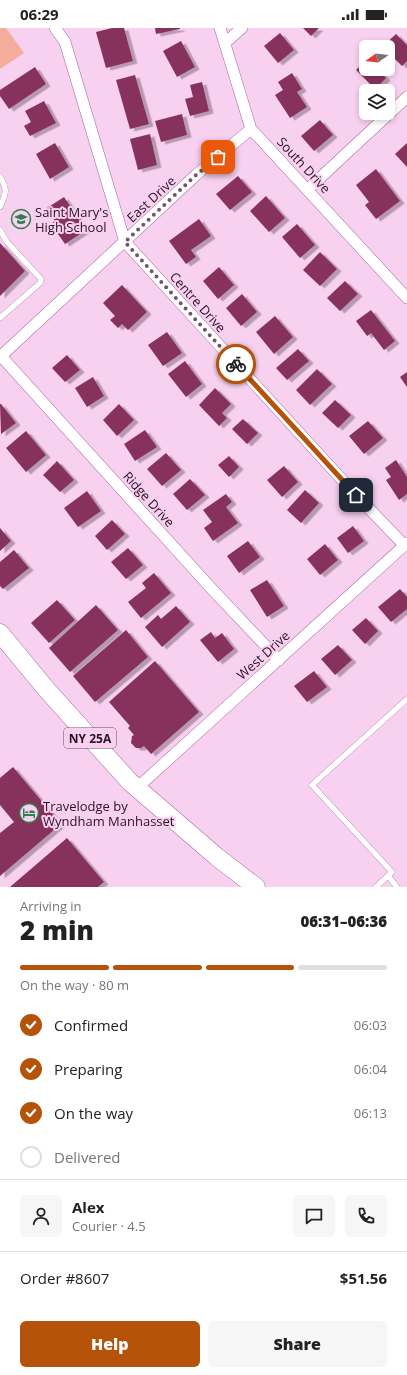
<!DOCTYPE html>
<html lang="en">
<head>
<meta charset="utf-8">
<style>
  body { margin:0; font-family:"Open Sans",sans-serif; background:#f6f6f6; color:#222; height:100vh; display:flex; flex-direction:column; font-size:15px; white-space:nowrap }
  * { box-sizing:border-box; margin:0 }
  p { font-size:13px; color:#767676 }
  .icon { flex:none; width:22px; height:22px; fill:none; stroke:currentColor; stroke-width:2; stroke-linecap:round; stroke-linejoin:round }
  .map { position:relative; height:859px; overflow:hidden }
  .panel { display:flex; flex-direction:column; background:#fff; flex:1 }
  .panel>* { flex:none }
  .needle { width:26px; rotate:256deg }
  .controls { position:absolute; left:359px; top:12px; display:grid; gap:8px }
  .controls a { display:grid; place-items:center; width:36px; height:36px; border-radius:6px; background:#fff; box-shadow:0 2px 6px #0003; font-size:20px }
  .pin { position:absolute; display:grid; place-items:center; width:34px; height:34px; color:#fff; margin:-17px; border-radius:8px; box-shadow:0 2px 6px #0006 }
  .courier { position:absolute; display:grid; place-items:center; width:40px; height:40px; margin:-20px; border:3px solid #b45309; border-radius:50%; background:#fff; color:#222; box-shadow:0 1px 5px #0007 }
  .head em { font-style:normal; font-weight:800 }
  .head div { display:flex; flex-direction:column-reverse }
  .head { display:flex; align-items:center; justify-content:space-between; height:68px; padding:0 20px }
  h1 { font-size:26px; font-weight:800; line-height:30px }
  .bar { display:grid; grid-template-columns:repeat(4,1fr); gap:6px 4px; align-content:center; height:48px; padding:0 20px }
  .bar i { height:5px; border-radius:3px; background:#e0e0e0 }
  .bar .current { background:#b45309 }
  .bar p { grid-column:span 4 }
  .line { display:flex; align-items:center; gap:10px; padding:0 20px; border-top:1px solid #e0e0e0 }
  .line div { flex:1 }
  .round { display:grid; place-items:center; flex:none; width:42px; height:42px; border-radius:6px; background:#f6f6f6 }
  ol { padding:0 20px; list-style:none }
  li { display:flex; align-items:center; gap:12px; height:44px }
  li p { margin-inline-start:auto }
  li .icon { padding:4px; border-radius:50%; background:#b45309; color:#fff; stroke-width:4 }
  li:last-child { color:#767676 }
  li i { width:22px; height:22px; border:2px solid #e0e0e0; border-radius:50% }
  .cta { display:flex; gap:8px; margin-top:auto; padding:8px 20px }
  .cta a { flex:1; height:46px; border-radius:6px; background:#b45309; color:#fff; font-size:16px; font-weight:800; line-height:46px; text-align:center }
  .cta a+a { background:#f6f6f6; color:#222 }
  .status { display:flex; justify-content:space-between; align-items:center; height:28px; padding:0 20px; background:#fff; direction:ltr }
  .status svg { height:11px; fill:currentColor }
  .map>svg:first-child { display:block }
  .green { fill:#f4ac9b }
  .building { fill:#87335b; filter:url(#shadow) }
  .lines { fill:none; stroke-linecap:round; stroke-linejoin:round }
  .service-casing { stroke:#a46a9a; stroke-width:6 }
  .minor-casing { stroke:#a46a9a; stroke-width:12 }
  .primary-casing { stroke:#a46a9a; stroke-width:19 }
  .service { stroke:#fff; stroke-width:5.5 }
  .minor { stroke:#fff; stroke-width:11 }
  .primary { stroke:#fff; stroke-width:18 }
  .done { stroke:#71556c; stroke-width:4; stroke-dasharray:0 7.2 }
  .route { stroke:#b45309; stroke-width:5 }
  .labels { text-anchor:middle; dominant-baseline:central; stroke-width:4; stroke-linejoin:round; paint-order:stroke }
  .shield { fill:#f8d1f0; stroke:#674b62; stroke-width:1 }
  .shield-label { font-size:12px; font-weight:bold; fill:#291225 }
  .street-label { font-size:13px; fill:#291225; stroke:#f8d1f0 }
  .poi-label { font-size:13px; fill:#291225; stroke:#f8d1f0; text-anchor:start }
</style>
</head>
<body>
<div class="status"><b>06:29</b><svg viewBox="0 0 49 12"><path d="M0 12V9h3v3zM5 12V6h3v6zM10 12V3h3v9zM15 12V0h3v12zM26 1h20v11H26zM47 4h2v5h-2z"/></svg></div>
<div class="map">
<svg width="407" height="859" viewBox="0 0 407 859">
  <defs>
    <filter id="shadow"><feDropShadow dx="4.5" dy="2.5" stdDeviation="0" flood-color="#0004"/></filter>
  </defs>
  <rect width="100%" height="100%" fill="#f8d1f0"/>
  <!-- green -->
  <path class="green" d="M0,0H6L24,25L0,41Z"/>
  <!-- building -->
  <path class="building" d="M112,0H124L133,33L106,40L96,4Z
    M155,0H180V1L156,6Z
    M303,0H319L311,8Z
    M280,5L294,22L278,35L264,18Z
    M396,6L407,17V33L402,38L388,24V19H382Z
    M181,13L195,39L177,49L163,23Z
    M366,32V41H377L386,50L375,61L356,42Z
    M35,39L46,56L9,81L0,68V62Z
    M292,45L302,61L297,64L307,79L290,90L275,67L283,62L278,54Z
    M135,47L149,96L130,101L116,52Z
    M202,54L209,83L190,88L185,71L193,69L190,57Z
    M44,73L56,95L30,108L24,98L31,94L25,83Z
    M182,86L187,107L161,114L155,93Z
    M320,92L333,107L314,123L301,108Z
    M150,106L157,137L138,142L130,111Z
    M55,115L69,139L50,151L36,126Z
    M407,115V139L395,126Z
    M376,141L400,173L376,191L365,177L369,174L356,157Z
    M238,148L252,164L230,182L216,166Z
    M266,168L285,190L269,204L250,183Z
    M64,169L86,202L65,216L51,196L55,193L47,180Z
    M199,191L211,208L191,222L196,229L186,236L169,213Z
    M297,196L315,217L300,230L282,209Z
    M0,215L25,243L0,268Z
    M320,224L337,241L320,258L303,242Z
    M219,239L234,257L218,271L203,253Z
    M345,253L358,266L340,283L327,270Z
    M122,257L147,284L128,302L122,296L118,300L110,292L115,288L103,275Z
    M242,266L257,284L241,298L226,280Z
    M371,282L395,313L384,322L371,305L367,308L356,293Z
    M275,288L293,309L274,326L256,304Z
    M167,304L182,325L163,338L148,317Z
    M298,321L309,333L287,352L276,340Z
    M67,327L80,342L65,354L52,340Z
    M185,333L202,356L186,369L168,346Z
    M317,341L332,356L310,377L296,362Z
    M407,344V359L400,349Z
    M93,349L104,368L87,379L75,360Z
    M215,360L231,376L222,385L227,390L219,398L199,377Z
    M335,372L351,387L338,400L322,385Z
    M0,376H1L16,395L1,406Z
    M119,376L134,392L117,408L103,392Z
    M243,391L258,405L247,416L232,401Z
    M368,393L383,410L364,426L349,408Z
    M145,402L157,419L135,433L124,416Z
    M26,403L46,427L26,444L6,420Z
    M166,425L181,442L162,458L147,441Z
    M229,428L239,439L229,449L218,437Z
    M396,432L407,449V466L399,472L386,452L391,449L385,440Z
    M57,433L74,452L60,464L43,447Z
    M284,438L298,454L282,469L267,452Z
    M190,451L205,467L187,482L173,466Z
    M305,462L319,475L301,495L287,482Z
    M87,463L101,483L78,499L64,480Z
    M226,466L232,474L226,479L238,495L213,513L204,500L212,494L203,482Z
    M112,492L125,506L107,522L95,508Z
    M353,498L364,513L348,525L337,510Z
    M0,500L11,513L0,523Z
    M248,513L260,529L239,545L227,528Z
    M325,516L338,532L320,547L307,531Z
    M128,520L143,537L126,551L111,534Z
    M14,522L29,540L3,561L0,558V534Z
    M154,545L171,565L141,590L128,574L146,560L142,555Z
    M267,552L284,578L267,589L250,562Z
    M400,561L407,569V581L391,594L378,579Z
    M57,572L75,592L49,615L31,595Z
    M96,577L118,602L70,644L49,620Z
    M176,578L190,594L162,619L145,599L158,587L161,591Z
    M366,590L378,603L365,616L352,602Z
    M126,602L148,629L95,674L73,648Z
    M211,604L215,610L222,605L234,621L218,634L200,612Z
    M338,617L352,632L335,647L321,631Z
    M155,633L199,684L151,726L144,718L141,720H136L131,715L132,708L134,707L128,700L130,698L109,674Z
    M314,643L327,659L307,674L294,658Z
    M13,739L61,796L0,848V805L14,794L0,777V750Z
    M67,810L104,854L98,859H10Z"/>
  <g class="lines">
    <!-- service casing -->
    <g class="service-casing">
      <path id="service" d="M0,149C8,162 6,165 0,179
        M0,202L7,214L41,251L40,255L0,290
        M388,848L397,859
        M376,859L392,844L312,757L407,671"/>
    </g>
    <!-- minor casing -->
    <g class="minor-casing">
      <path id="minor" d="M55,0L65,14L125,214L356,467L404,517
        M220,0L251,101L407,270
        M225,15L242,0
        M307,162L407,69
        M0,327L210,559L279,632
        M1,328L196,147L251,101
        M137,760L407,515"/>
    </g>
    <!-- primary casing -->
    <g class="primary-casing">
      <path id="primary" d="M0,605L47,662L130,754L217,829L256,859"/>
    </g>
    <!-- service -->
    <use href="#service" class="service"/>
    <!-- minor -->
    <use href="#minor" class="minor"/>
    <!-- primary -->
    <use href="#primary" class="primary"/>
  </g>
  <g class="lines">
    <!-- done -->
    <path class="done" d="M218,129L196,147L125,214L236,336"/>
    <!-- route -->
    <path class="route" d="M236,336L356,467"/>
  </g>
  <!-- icons -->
  <defs>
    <g id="school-ring" transform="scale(1)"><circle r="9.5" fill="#f8d1f0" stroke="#307e4d" stroke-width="1.5"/><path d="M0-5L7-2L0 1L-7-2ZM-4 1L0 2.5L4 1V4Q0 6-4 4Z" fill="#307e4d"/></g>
    <g id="hotel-ring" transform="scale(1)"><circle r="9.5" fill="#f8d1f0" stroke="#307e4d" stroke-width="1.5"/><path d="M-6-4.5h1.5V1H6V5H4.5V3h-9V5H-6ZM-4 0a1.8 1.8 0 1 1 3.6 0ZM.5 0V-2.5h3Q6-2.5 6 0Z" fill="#307e4d"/></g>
  </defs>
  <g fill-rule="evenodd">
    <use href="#school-ring" x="21" y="191"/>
    <use href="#hotel-ring" x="29" y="785"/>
  </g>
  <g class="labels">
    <!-- shield labels -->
    <rect class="shield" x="64" y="700" width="52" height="20" rx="3"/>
    <g class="shield-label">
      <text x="90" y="710">NY 25A</text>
    </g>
    <!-- street labels -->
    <g class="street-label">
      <text transform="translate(304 137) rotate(47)">South Drive</text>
      <text transform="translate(151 171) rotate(-43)">East Drive</text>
      <text transform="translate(198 274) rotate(48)">Centre Drive</text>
      <text transform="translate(149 471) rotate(48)">Ridge Drive</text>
      <text transform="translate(263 627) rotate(-42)">West Drive</text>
    </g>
    <!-- poi labels -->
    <g class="poi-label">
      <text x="35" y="184">Saint Mary's<tspan x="35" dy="15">High School</tspan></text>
      <text x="43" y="778">Travelodge by<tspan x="43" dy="15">Wyndham Manhasset</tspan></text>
    </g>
  </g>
</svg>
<div class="controls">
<a><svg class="needle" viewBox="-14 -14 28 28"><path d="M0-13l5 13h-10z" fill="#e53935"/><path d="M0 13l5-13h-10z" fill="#767676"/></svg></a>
<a><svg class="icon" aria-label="layers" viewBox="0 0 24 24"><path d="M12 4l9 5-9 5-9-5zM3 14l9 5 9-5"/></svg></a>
</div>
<div class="pin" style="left:218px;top:129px;background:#ea580c"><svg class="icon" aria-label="bag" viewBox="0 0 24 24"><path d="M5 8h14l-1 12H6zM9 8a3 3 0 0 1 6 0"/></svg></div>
<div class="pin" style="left:356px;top:467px;background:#1f2937"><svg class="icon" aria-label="home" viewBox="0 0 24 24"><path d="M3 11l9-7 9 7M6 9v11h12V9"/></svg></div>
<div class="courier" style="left:236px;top:336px"><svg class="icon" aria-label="bike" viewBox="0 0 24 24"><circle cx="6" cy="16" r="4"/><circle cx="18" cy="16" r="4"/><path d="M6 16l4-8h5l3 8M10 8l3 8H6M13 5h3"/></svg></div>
</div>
<section class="panel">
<div class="head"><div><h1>2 min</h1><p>Arriving in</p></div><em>06:31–06:36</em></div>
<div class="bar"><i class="current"></i><i class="current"></i><i class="current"></i><i></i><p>On the way · 80 m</p></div>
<ol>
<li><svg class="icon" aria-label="check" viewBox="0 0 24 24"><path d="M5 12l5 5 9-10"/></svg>Confirmed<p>06:03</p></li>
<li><svg class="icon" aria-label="check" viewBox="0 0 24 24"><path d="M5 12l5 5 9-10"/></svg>Preparing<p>06:04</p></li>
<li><svg class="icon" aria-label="check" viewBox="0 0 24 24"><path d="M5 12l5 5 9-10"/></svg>On the way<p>06:13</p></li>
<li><i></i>Delivered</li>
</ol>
<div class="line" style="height:72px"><a class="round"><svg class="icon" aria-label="person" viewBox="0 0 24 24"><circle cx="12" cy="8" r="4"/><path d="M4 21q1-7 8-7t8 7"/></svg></a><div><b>Alex</b><p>Courier · 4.5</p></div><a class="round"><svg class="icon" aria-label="chat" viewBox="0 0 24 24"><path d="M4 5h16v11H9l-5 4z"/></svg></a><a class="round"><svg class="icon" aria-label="phone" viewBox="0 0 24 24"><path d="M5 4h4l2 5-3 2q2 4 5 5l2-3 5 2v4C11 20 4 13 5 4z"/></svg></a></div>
<div class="line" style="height:52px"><div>Order #8607</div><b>$51.56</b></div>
<div class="cta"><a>Help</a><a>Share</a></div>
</section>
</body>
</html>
